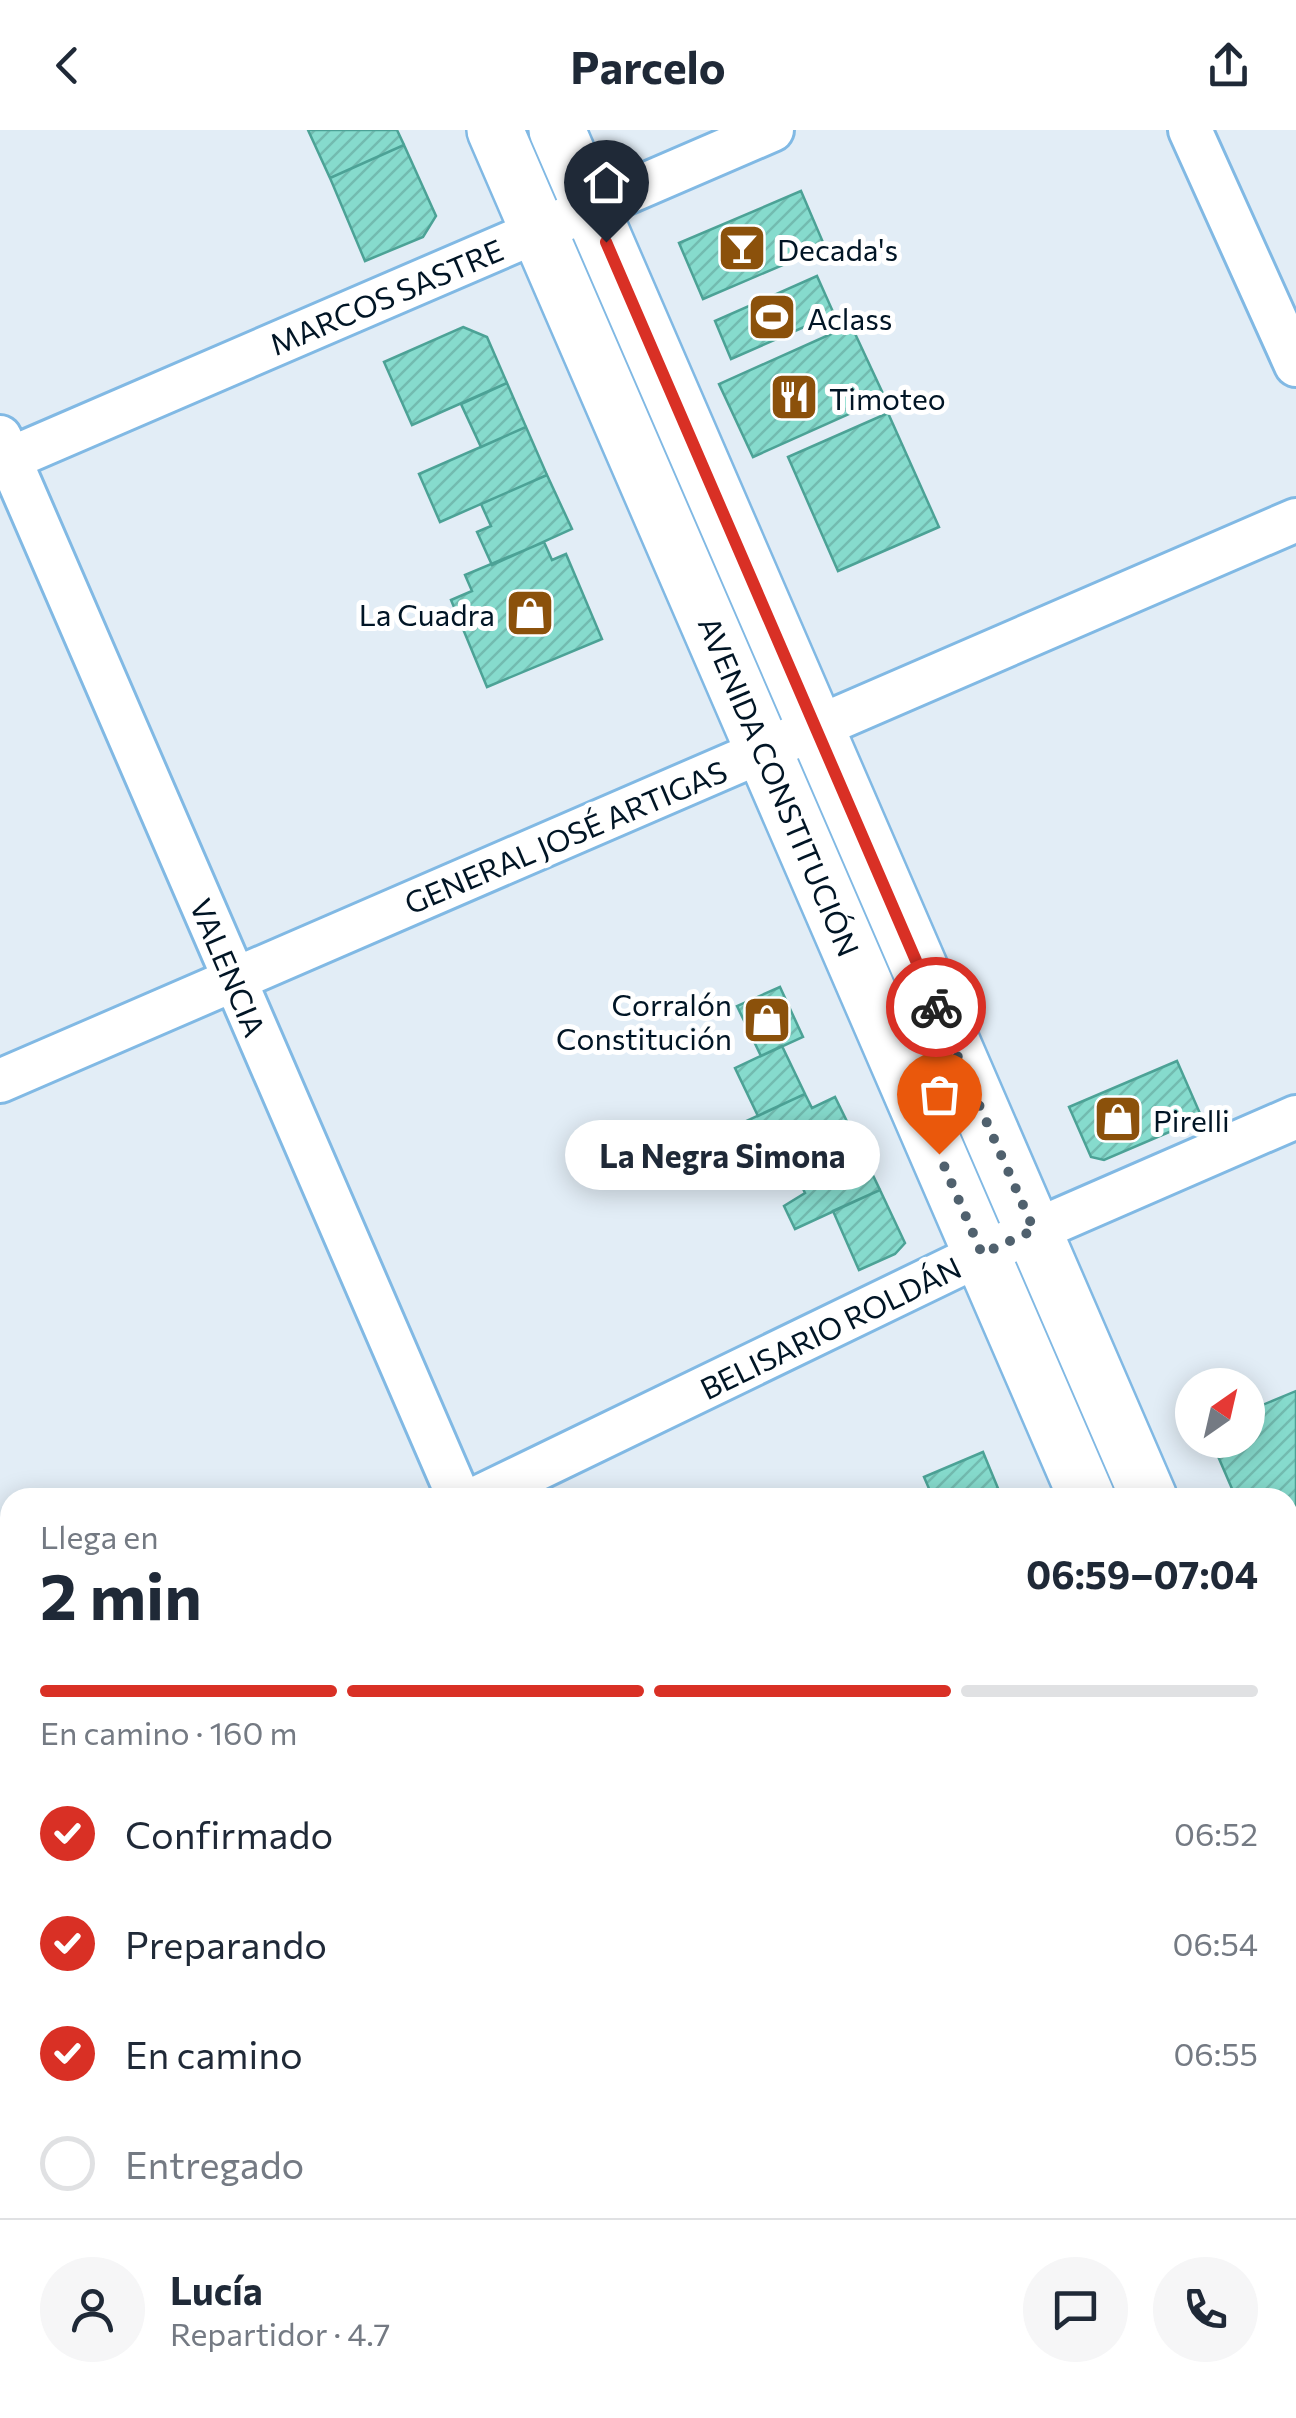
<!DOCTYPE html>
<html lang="es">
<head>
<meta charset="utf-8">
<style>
  body { margin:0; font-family:Commissioner,sans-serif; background:#f6f6f7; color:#1f2937; height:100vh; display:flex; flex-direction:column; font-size:38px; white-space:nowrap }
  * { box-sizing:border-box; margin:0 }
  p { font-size:32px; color:#747a83 }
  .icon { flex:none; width:55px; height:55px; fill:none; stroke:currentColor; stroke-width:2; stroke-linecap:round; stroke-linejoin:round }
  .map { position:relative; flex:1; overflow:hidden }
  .side { position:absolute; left:0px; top:1358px; width:1298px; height:932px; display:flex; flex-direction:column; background:#fff; border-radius:30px 30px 0 0; box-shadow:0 5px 25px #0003 }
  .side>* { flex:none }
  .needle { width:65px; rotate:34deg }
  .buttons { position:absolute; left:1175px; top:1238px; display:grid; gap:20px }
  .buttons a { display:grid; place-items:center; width:90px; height:90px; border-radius:50%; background:#fff; box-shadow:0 5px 25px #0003; font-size:50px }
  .pin { position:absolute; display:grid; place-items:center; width:85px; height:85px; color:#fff; margin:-102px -42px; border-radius:50% 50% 50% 0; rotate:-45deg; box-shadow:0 0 10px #0007 }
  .pin .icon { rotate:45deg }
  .courier { position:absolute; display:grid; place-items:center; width:100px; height:100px; margin:-50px; border:8px solid #d93025; border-radius:50%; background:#fff; color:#222; box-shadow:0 2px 12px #0007 }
  .bubble { position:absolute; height:70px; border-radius:35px; background:#fff; box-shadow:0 5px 25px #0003; font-size:32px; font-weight:700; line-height:70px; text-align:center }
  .headline em { font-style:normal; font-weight:700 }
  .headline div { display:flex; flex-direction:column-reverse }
  .headline { display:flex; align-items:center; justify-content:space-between; height:170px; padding:0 40px }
  h1 { font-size:65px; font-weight:700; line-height:75px }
  .bar { display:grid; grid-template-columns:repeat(4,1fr); gap:15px 10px; align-content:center; height:120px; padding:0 40px }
  .bar i { height:12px; border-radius:8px; background:#e0e1e3 }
  .bar .selected { background:#d93025 }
  .bar p { grid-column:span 4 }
  .line { display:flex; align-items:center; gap:25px; padding:0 40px; border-top:2px solid #e0e1e3 }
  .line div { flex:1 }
  .round { display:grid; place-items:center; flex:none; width:105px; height:105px; border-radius:52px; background:#f6f6f7 }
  ol { padding:0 40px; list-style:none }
  li { display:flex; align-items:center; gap:30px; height:110px }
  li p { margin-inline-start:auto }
  li .icon { padding:10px; border-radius:50%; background:#d93025; color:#fff; stroke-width:4 }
  li:last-child { color:#747a83 }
  li i { width:55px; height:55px; border:5px solid #e0e1e3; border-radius:50% }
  header { display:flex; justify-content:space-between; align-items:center; height:130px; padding:0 40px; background:#fff; font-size:45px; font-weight:700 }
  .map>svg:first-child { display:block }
  .building { fill:url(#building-hatch); stroke:#4ca296; stroke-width:2.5 }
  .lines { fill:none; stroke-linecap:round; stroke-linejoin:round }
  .street-casing { stroke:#81b9e4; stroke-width:48 }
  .secondary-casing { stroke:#81b9e4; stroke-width:60 }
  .primary-casing { stroke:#81b9e4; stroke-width:60 }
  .street { stroke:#fff; stroke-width:42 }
  .secondary { stroke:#fff; stroke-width:55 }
  .primary { stroke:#fff; stroke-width:55 }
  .done { stroke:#50616e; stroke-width:10; stroke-dasharray:0 18 }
  .route { stroke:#d93025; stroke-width:12 }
  .labels { text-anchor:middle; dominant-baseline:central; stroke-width:10; stroke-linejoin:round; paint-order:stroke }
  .poi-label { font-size:30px; fill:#011525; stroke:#fff; text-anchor:start }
  .street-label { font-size:30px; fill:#011525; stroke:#fff }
</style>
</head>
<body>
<header><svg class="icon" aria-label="back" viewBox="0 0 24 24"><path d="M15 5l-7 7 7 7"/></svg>Parcelo<svg class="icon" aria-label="share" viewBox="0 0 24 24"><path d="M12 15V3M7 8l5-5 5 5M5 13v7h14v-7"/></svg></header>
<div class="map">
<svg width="1296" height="2288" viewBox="0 0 1296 2288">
  <defs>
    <pattern id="building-hatch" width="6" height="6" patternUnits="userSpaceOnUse" patternTransform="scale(2.5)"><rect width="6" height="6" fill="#86dbcd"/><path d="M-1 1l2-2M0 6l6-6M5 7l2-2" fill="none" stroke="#72bbb0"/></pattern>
  </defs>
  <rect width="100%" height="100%" fill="#e2edf6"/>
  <!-- building -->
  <path class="building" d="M308,0H397L404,15L330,48Z
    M404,15L436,86L423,107L365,131L330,48Z
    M801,61L825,117L703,169L679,113Z
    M817,146L834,184L731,229L715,191Z
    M851,195L885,268L753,327L719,254Z
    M463,197L487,207L507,253L412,295L384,232Z
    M507,253L526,297L481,317L461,274Z
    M888,283L939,397L838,441L788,327Z
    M526,297L547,345L440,392L419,344Z
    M547,345L572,399L492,435L477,402L491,396L481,374Z
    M544,412L552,430L566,424L602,509L487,557L451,470L472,461L465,445Z
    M780,857L803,907L761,926L737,876Z
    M782,916L805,964L758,986L735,938Z
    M1177,931L1202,988L1104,1030L1091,1027L1069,977Z
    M805,964L812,978L835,967L856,1010L772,1050L744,992Z
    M856,1010L880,1060L795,1099L784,1076L805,1063L794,1039Z
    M880,1060L905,1113L895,1124L859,1140L833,1081Z
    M1296,1261V1410L1288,1414V1368H1236L1211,1310H1248V1281Z
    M983,1322L1002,1368H933L924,1347Z
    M1296,1410V1520L1288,1500V1432L1291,1430L1288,1414Z
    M1296,2029V2088L1288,2092V2033Z
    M1296,2088V2158L1288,2161V2092Z"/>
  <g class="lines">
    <!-- street casing -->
    <g class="street-casing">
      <path id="street" d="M1190,0L1296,235
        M0,307L459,1368
        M0,333L772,0
        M0,951L1296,390
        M477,1368L981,1124L1296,987
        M0,1573L10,1569
        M1288,1593L1296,1589
        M0,1689L10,1712
        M0,2159L10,2154
        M256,2280L259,2288
        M854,2280L858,2288"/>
    </g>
    <!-- secondary casing -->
    <g class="secondary-casing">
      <path id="secondary" d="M1288,2223L1296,2219
        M1138,2288L1157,2280"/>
    </g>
    <!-- primary casing -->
    <g class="primary-casing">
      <path id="primary" d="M495,0L1087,1368
        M557,0L1149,1368
        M1288,1686L1296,1706
        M1288,1830L1296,1850"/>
    </g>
    <!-- street -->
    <use href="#street" class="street"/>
    <!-- secondary -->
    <use href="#secondary" class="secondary"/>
    <!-- primary -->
    <use href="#primary" class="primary"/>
  </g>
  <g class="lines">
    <!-- done -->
    <path class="done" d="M936,877L1034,1100L982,1124L939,1024"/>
    <!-- route -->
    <path class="route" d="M606,112L936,877"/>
  </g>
  <!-- icons -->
  <defs>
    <g id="bar-square" transform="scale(2.5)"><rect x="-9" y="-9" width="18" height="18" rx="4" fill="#8b510b" stroke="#fff"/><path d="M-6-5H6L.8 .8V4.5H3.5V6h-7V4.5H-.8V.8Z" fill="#fff"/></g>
    <g id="stadium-square" transform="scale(2.5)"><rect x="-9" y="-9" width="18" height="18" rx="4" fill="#8b510b" stroke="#fff"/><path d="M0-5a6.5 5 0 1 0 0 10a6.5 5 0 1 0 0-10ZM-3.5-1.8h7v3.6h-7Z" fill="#fff"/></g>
    <g id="restaurant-square" transform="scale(2.5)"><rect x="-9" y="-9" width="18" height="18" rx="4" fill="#8b510b" stroke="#fff"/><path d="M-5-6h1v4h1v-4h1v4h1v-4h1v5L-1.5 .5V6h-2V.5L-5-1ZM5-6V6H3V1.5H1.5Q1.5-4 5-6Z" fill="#fff"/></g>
    <g id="shop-square" transform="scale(2.5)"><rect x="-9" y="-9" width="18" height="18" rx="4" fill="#8b510b" stroke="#fff"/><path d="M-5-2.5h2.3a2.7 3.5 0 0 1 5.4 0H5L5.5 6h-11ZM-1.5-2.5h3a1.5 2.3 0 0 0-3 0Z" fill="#fff"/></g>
  </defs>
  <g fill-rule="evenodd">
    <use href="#bar-square" x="742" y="118"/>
    <use href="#stadium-square" x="772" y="187"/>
    <use href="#restaurant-square" x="794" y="267"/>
    <use href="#shop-square" x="530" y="483"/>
    <use href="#shop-square" x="767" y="890"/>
    <use href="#shop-square" x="1118" y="989"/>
  </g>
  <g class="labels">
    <!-- poi labels -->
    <g class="poi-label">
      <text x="777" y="118">Decada's</text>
      <text x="807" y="187">Aclass</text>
      <text x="829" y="267">Timoteo</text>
      <text x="495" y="483" text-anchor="end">La Cuadra</text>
      <text x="732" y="873" text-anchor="end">Corralón<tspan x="732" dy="34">Constitución</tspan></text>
      <text x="1153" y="989">Pirelli</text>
    </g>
    <!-- street labels -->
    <g class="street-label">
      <text transform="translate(386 166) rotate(-23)">MARCOS SASTRE</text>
      <text transform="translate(780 656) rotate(67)">AVENIDA CONSTITUCIÓN</text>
      <text transform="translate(565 706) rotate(-23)">GENERAL JOSÉ ARTIGAS</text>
      <text transform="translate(229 837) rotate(67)">VALENCIA</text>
      <text transform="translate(830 1197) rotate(-26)">BELISARIO ROLDÁN</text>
    </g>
  </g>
</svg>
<div class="buttons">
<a><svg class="needle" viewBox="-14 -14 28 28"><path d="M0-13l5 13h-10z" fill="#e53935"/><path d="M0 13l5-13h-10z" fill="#747a83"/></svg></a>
</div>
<div class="pin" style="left:939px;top:1024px;background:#ea580c"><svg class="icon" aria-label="bag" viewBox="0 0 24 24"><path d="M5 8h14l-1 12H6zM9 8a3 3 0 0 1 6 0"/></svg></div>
<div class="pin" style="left:606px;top:112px;background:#1f2937"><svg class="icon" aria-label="home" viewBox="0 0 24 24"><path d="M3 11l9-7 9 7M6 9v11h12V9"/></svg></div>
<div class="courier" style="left:936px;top:877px"><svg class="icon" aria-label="bike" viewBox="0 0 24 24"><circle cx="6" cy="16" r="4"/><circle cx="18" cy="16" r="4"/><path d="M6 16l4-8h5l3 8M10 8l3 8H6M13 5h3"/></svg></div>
<div class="bubble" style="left:565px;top:990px;width:315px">La Negra Simona</div>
<section class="side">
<div class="headline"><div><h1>2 min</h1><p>Llega en</p></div><em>06:59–07:04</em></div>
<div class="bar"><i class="selected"></i><i class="selected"></i><i class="selected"></i><i></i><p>En camino · 160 m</p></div>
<ol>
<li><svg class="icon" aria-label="check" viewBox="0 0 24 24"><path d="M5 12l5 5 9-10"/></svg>Confirmado<p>06:52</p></li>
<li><svg class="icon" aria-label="check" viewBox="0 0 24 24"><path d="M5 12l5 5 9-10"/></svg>Preparando<p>06:54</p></li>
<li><svg class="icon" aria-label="check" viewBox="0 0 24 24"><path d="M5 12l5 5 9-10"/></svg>En camino<p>06:55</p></li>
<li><i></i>Entregado</li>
</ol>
<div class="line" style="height:180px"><a class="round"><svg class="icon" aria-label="person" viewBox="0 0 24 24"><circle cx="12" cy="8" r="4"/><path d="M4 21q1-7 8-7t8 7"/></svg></a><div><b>Lucía</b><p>Repartidor · 4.7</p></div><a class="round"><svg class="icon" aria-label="chat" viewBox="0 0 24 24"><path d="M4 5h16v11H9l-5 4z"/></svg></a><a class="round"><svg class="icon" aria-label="phone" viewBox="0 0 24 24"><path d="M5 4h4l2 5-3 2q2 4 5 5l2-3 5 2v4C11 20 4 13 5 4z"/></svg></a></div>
</section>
</div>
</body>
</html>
